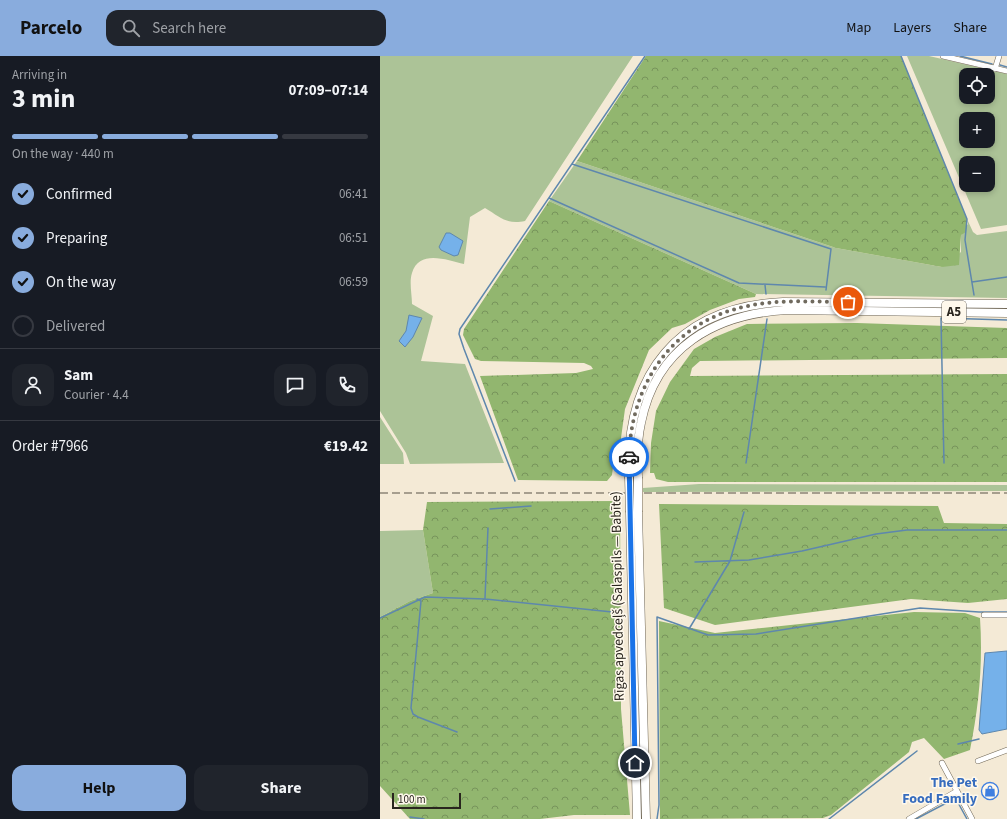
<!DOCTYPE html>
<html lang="en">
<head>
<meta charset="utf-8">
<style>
  body { margin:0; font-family:"Source Sans 3",sans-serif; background:#20242c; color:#f1f3f6; height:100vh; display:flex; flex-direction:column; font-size:15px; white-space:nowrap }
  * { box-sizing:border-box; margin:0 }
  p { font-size:13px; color:#9ea1a6 }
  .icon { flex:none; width:22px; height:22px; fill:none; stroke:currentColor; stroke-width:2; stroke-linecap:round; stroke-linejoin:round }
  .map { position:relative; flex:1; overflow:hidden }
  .panel { display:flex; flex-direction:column; background:#171b24; width:380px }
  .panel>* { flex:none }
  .buttons { position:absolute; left:579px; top:12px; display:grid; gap:8px }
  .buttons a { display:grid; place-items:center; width:36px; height:36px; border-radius:8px; background:#171b24; box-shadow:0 2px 6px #0003; font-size:20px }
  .scale { position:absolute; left:12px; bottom:10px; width:69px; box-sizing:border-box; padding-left:4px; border:2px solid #29251e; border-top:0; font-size:11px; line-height:14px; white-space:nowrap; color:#29251e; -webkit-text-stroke:3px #fef8ec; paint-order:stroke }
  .pin { position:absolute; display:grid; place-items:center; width:34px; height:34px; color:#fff; margin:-17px; border:2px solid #fff; border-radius:50%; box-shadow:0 1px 4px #0007 }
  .courier { position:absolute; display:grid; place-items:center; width:40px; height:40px; margin:-20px; border:3px solid #1a73e8; border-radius:50%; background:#fff; color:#222; box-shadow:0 1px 5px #0007 }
  .summary em { font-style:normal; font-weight:700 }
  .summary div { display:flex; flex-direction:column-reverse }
  .summary { display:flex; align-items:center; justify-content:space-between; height:68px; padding:0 12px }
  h1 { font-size:26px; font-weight:700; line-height:30px }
  .bar { display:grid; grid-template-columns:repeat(4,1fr); gap:6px 4px; align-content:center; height:48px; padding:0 12px }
  .bar i { height:5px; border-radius:3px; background:#363941 }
  .bar .active { background:#89acdd }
  .bar p { grid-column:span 4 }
  .line { display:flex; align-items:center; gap:10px; padding:0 12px; border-top:1px solid #363941 }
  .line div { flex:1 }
  .round { display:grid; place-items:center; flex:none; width:42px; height:42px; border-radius:12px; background:#20242c }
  ol { padding:0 12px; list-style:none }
  li { display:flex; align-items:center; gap:12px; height:44px }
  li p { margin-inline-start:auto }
  li .icon { padding:4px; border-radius:50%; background:#89acdd; color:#111; stroke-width:4 }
  li:last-child { color:#9ea1a6 }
  li i { width:22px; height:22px; border:2px solid #363941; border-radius:50% }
  .primary-button { display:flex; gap:8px; margin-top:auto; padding:8px 12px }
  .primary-button a { flex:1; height:46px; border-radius:12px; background:#89acdd; color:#111; font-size:16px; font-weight:700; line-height:46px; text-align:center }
  .primary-button a+a { background:#20242c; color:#f1f3f6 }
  header { display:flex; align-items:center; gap:24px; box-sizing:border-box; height:56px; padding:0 20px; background:#89acdd; color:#111 }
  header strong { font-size:19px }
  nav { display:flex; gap:22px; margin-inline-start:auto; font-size:14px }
  .search { width:280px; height:36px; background:#20242c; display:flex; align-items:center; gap:10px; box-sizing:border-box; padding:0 14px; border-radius:12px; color:#9ea1a6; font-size:15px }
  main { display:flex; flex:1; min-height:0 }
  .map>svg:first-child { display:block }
  .green { fill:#acc397; fill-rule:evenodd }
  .forest { fill:url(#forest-crowns) }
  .water { fill:#75b1ea; stroke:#5e87ad }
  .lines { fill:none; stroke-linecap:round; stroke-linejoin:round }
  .stream { stroke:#5e87ad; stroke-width:1.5 }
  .minor-casing { stroke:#706756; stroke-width:6 }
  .trunk-casing { stroke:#706756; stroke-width:9 }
  .minor { stroke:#fff; stroke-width:5 }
  .trunk { stroke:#fff; stroke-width:8 }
  .rail { stroke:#8c8577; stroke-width:1.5; stroke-dasharray:8 4; stroke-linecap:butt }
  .trunk-bridge-casing { stroke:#706756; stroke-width:9; stroke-linecap:butt }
  .trunk-bridge { stroke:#fff; stroke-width:8 }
  .done { stroke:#706a5e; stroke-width:4; stroke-dasharray:0 7.2 }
  .route { stroke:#1a73e8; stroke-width:5 }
  .labels { text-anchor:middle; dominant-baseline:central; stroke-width:3; stroke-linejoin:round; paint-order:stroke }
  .shield { fill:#fef8ec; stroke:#69645c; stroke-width:1 }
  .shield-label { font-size:13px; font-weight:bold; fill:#29251e }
  .street-label { font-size:14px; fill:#29251e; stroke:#fef8ec }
  .shop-label { font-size:14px; font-weight:bold; fill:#366cbe; stroke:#fef8ec; text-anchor:end }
</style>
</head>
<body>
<header>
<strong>Parcelo</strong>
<div class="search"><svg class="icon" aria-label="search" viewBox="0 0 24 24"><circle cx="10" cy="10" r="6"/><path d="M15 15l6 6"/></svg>Search here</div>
<nav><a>Map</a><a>Layers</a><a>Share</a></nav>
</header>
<main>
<section class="panel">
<div class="summary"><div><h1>3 min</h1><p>Arriving in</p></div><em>07:09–07:14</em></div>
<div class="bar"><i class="active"></i><i class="active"></i><i class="active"></i><i></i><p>On the way · 440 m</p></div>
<ol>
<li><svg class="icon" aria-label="check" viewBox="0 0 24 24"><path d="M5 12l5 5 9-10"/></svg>Confirmed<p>06:41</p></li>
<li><svg class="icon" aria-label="check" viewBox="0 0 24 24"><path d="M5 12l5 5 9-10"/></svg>Preparing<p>06:51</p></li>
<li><svg class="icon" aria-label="check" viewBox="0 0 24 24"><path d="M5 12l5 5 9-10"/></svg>On the way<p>06:59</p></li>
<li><i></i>Delivered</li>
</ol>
<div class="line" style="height:72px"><a class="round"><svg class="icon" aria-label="person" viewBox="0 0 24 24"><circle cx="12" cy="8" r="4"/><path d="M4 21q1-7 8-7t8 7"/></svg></a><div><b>Sam</b><p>Courier · 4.4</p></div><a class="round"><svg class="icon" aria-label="chat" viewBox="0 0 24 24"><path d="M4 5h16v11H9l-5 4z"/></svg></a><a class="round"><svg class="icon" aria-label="phone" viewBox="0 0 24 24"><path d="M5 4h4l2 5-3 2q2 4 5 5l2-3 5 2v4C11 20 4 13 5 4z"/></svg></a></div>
<div class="line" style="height:52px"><div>Order #7966</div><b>€19.42</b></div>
<div class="primary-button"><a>Help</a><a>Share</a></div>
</section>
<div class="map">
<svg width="627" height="763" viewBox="0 0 627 763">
  <defs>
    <pattern id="forest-crowns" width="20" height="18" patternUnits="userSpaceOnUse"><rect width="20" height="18" fill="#92b66f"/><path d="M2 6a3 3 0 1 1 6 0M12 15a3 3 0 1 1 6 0" fill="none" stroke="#77945b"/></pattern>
  </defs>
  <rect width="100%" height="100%" fill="#f4ead6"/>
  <!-- green -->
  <path class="green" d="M0,0H253L145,165C127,169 120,161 105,152L90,161L84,208C67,204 39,193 32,217C29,226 32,239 32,248L53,260L41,305L85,308L124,407L30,408L26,397L0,355Z
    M527,0H549L627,18V169L601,173ZM586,19H608V41H586ZM586,63H608V85H586ZM586,107H608V129H586Z
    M197,105L456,192L562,211L581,196V179L588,168L587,163L593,176L597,179L627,175V242L376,238L169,145Z
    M0,361L23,397L24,408H0Z
    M319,428L627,429V435L263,436V432Z
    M43,474L53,537L30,545L0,561V475Z"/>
  <!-- forest -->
  <path class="forest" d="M266,0H521L587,163L586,176L581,179L579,209L562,211L456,192L197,105Z
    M169,145L376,238L375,241L359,243L330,254L305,268L292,272L269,294L245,353L241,382L242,412L233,411L232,419L227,425L138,424L100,320L196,317L213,313L211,310L204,307L101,305L95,303L83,279L84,273Z
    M477,267L627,272V302L320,305L312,312L310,320L627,318V426H288L276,423L274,417H270L271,387L276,355L290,326L314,293L335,281L367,268Z
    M240,445L241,653L250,759H194L160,763H30L0,730V561L30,545L53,537L43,474L47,446Z
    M279,448L558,450L564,467L627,468V543L588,547L531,543L335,569L284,552Z
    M534,556L585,557L600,562C603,607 599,650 590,694L564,703L544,682L532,686L529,696L451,759L443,762L280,763L279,565L335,577Z"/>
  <!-- water -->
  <path class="water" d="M66,177H70L83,185L78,199L74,200L61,194L59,191Z
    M29,259L42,262L33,281L25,291L19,285L26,275Z
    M627,595V673L602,678L599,674L605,597Z"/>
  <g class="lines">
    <!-- stream -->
    <path class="stream" d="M521,0L587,163L585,184L594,239
      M580,0L612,8
      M620,9L627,11
      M192,108L451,193L446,234
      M169,142L359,227L445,231
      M592,226L627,221
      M385,229L386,238
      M366,407L387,263
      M564,407L561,262L627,264
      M135,425L84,293L79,278L80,273L265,0
      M110,453L151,450
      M315,506L369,504L422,495L496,478L527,474H627
      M105,542L108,472
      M37,543L41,545L31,652L33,658L38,661L77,676
      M0,562L45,541L105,543L242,557
      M309,573L350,505L364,456
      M578,688L599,683
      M30,761L44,763
      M277,763L279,749L277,561L328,579L376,578L540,552L599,556H627
      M449,763L537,695
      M536,763L574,743H576L587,763"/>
    <!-- minor casing -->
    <g class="minor-casing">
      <path id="minor" d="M563,0L627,15
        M615,13L619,0
        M604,559H627
        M598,705L627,694
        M562,707L592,763
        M529,763L577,735"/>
    </g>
    <!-- trunk casing -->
    <g class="trunk-casing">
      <path id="trunk" d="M249,421C245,318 298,251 403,246L627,248
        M258,421C257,403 257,385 261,367C276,291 335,258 407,254L627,257
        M250,456L257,763
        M258,456L266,763"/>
    </g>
    <!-- minor -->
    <use href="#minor" class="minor"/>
    <!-- trunk -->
    <use href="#trunk" class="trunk"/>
    <!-- rail -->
    <path class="rail" d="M0,437H627"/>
    <!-- trunk-bridge casing -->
    <g class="trunk-bridge-casing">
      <path id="trunk-bridge" d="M249,421L250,456
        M258,421V456"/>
    </g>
    <!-- trunk-bridge -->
    <use href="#trunk-bridge" class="trunk-bridge"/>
  </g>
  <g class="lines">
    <!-- done -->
    <path class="done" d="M249,401C251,328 292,265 368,250C400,243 434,246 468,246"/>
    <!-- route -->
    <path class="route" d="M249,401L255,707"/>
  </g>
  <!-- icons -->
  <defs>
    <g id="shop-ring" transform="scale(0.9)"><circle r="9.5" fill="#fef8ec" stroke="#3f7fe0" stroke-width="1.5"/><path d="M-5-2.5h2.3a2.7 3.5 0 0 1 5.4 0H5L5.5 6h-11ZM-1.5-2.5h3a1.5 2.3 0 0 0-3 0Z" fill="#3f7fe0"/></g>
  </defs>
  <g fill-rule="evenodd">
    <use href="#shop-ring" x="610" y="735"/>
  </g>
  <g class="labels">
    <!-- shield labels -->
    <rect class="shield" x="562" y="245" width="24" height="22" rx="3"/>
    <g class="shield-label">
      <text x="574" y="256">A5</text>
    </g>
    <!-- street labels -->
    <g class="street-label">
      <text transform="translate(238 540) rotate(-91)">Rīgas apvedceļš (Salaspils — Babīte)</text>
    </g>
    <!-- shop labels -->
    <g class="shop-label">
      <text x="597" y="727">The Pet<tspan x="597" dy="16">Food Family</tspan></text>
    </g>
  </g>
</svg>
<div class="buttons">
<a><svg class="icon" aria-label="locate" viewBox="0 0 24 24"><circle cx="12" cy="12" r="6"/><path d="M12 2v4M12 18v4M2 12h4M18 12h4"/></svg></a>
<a>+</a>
<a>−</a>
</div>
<div class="scale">100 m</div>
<div class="pin" style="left:468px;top:246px;background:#ea580c"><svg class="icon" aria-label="bag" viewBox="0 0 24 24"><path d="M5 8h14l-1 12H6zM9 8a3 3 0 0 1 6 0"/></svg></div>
<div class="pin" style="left:255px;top:707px;background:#1f2937"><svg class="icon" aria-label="home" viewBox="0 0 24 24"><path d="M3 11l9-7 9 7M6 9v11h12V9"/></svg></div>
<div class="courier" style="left:249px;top:401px"><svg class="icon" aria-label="car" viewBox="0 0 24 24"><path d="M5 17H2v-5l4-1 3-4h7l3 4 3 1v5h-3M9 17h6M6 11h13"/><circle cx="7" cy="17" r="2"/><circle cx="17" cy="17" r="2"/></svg></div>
</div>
</main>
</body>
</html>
